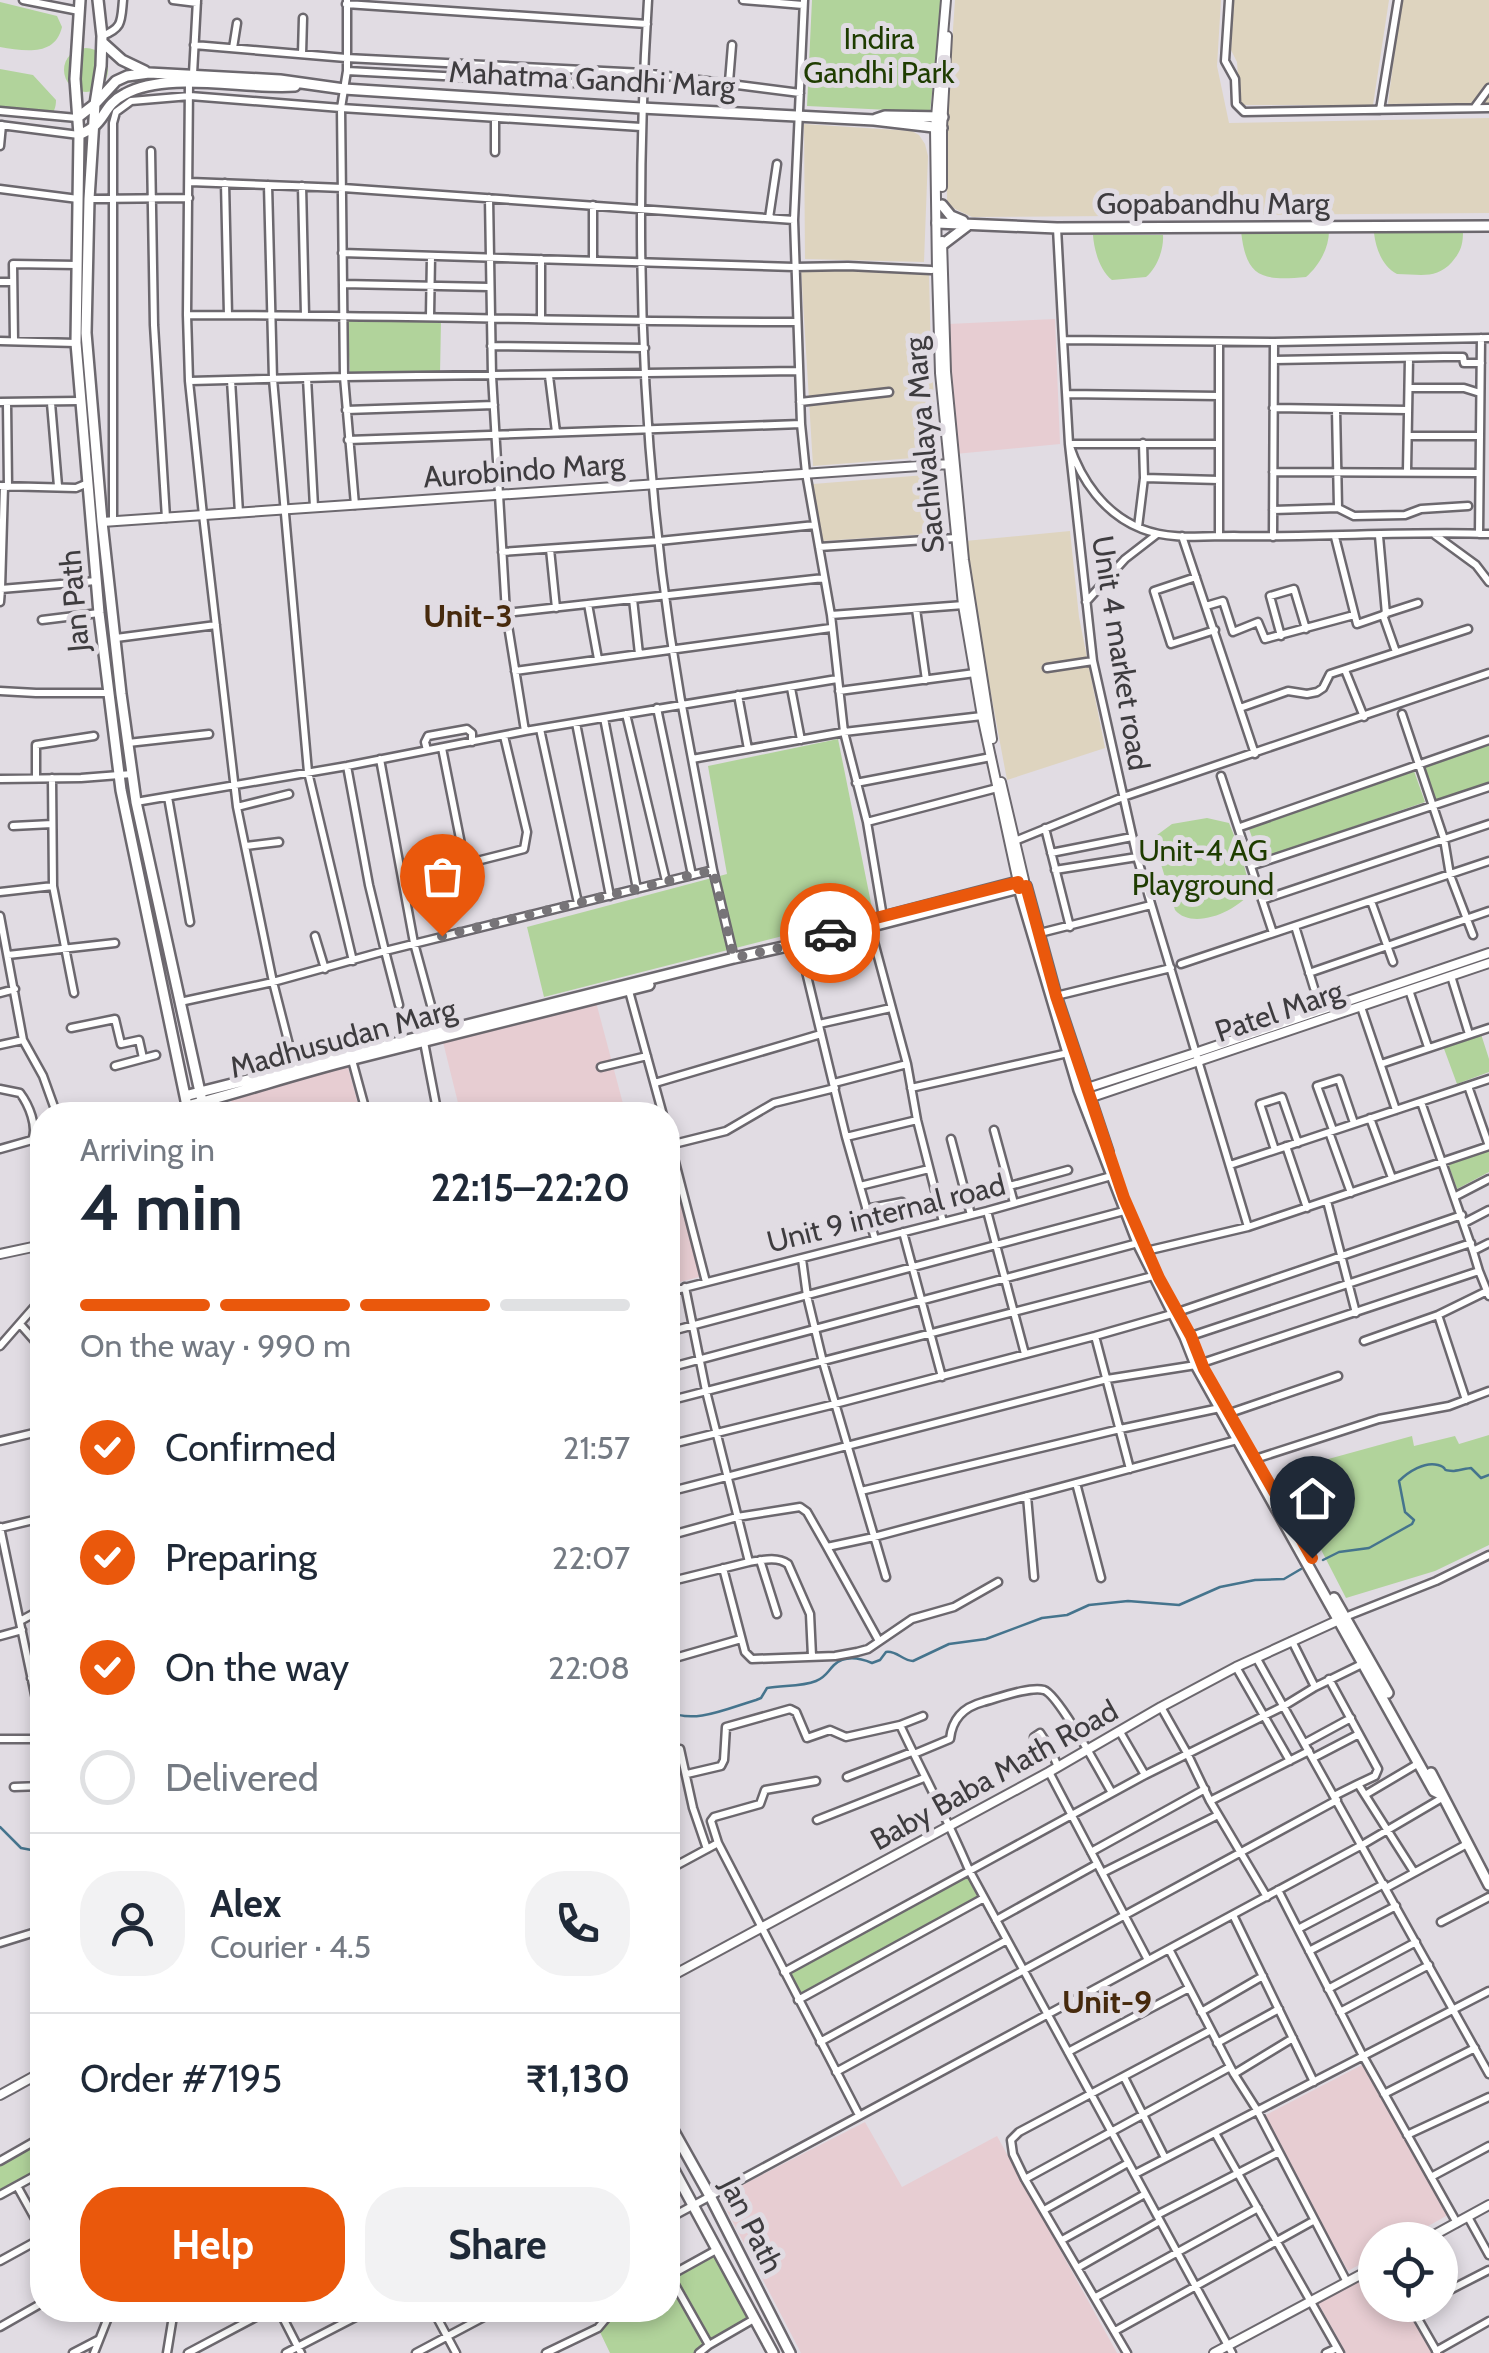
<!DOCTYPE html>
<html lang="en">
<head>
<meta charset="utf-8">
<style>
  body { margin:0; font-family:Cabin,sans-serif; background:#f2f2f3; color:#1f2937; height:100vh; display:flex; flex-direction:column; font-size:38px; white-space:nowrap }
  * { box-sizing:border-box; margin:0 }
  p { font-size:32px; color:#747a83 }
  .icon { flex:none; width:55px; height:55px; fill:none; stroke:currentColor; stroke-width:2; stroke-linecap:round; stroke-linejoin:round }
  .map { position:relative; flex:1; overflow:hidden }
  .panel { position:absolute; left:30px; top:1102px; width:650px; height:1220px; display:flex; flex-direction:column; background:#fff; border-radius:40px; box-shadow:0 5px 15px #0003 }
  .panel>* { flex:none }
  .fabs { position:absolute; left:1358px; top:2222px; display:grid; gap:20px }
  .fabs a { display:grid; place-items:center; width:100px; height:100px; border-radius:50%; background:#fff; box-shadow:0 5px 15px #0003; font-size:50px }
  .pin { position:absolute; display:grid; place-items:center; width:85px; height:85px; color:#fff; margin:-102px -42px; border-radius:50% 50% 50% 0; rotate:-45deg; box-shadow:0 0 10px #0007 }
  .pin .icon { rotate:45deg }
  .courier { position:absolute; display:grid; place-items:center; width:100px; height:100px; margin:-50px; border:8px solid #ea580c; border-radius:50%; background:#fff; color:#222; box-shadow:0 2px 12px #0007 }
  .summary em { font-style:normal; font-weight:700 }
  .summary div { display:flex; flex-direction:column-reverse }
  .summary { display:flex; align-items:center; justify-content:space-between; height:170px; padding:0 50px }
  h1 { font-size:65px; font-weight:700; line-height:75px }
  .bar { display:grid; grid-template-columns:repeat(4,1fr); gap:15px 10px; align-content:center; height:120px; padding:0 50px }
  .bar i { height:12px; border-radius:8px; background:#e0e1e3 }
  .bar .selected { background:#ea580c }
  .bar p { grid-column:span 4 }
  .line { display:flex; align-items:center; gap:25px; padding:0 50px; border-top:2px solid #e0e1e3 }
  .line div { flex:1 }
  .round { display:grid; place-items:center; flex:none; width:105px; height:105px; border-radius:40px; background:#f2f2f3 }
  ol { padding:0 50px; list-style:none }
  li { display:flex; align-items:center; gap:30px; height:110px }
  li p { margin-inline-start:auto }
  li .icon { padding:10px; border-radius:50%; background:#ea580c; color:#fff; stroke-width:4 }
  li:last-child { color:#747a83 }
  li i { width:55px; height:55px; border:5px solid #e0e1e3; border-radius:50% }
  .primary-button { display:flex; gap:20px; margin-top:auto; padding:20px 50px }
  .primary-button a { flex:1; height:115px; border-radius:40px; background:#ea580c; color:#fff; font-size:40px; font-weight:700; line-height:115px; text-align:center }
  .primary-button a+a { background:#f2f2f3; color:#1f2937 }
  .map>svg:first-child { display:block }
  .commercial { fill:#ded4bf }
  .education { fill:#e7cdd2 }
  .green { fill:#b1d39b }
  .lines { fill:none; stroke-linecap:round; stroke-linejoin:round }
  .stream { stroke:#45748d; stroke-width:2.5 }
  .minor-casing { stroke:#6c686e; stroke-width:11 }
  .tertiary-casing { stroke:#6c686e; stroke-width:12 }
  .secondary-casing { stroke:#6c686e; stroke-width:14 }
  .minor { stroke:#fff; stroke-width:6 }
  .tertiary { stroke:#fff; stroke-width:8 }
  .secondary { stroke:#fff; stroke-width:9 }
  .done { stroke:#777478; stroke-width:10; stroke-dasharray:0 18 }
  .route { stroke:#ea580c; stroke-width:12 }
  .labels { text-anchor:middle; dominant-baseline:central; stroke-width:10; stroke-linejoin:round; paint-order:stroke }
  .park-label { font-size:30px; fill:#1e3c00; stroke:#e1dce3 }
  .street-label { font-size:30px; fill:#3e3c3f; stroke:#e1dce3 }
  .neighbourhood-label { font-size:32px; font-weight:bold; fill:#472a0d; stroke:#e1dce3 }
</style>
</head>
<body>
<div class="map">
<svg width="1489" height="2353" viewBox="0 0 1489 2353">
  <rect width="100%" height="100%" fill="#e1dce3"/>
  <!-- commercial -->
  <path class="commercial" d="M955,0H1221L1217,66L1229,123L1489,118V213L972,217L955,209L947,202L946,131Z
    M1234,0H1389L1373,105H1240L1237,62L1231,50Z
    M1401,0H1489V103L1388,104Z
    M804,124L912,131L919,135L925,144L928,156L924,262L805,259Z
    M842,268L929,274L931,356L938,456L813,466L801,269Z
    M938,474L943,533L822,541L813,484Z
    M1070,531L1079,617L1105,748L1007,780L968,571L965,541Z"/>
  <!-- education -->
  <path class="education" d="M1055,319L1060,444L955,454L949,381L948,324Z
    M596,1002L626,1115H461L443,1042Z
    M347,1064L361,1115H224L233,1098Z
    M668,1137L707,1275L668,1285Z
    M1362,2065L1448,2215L1403,2240H1375V2256L1348,2271L1262,2117Z
    M865,2122L902,2187L997,2136L1117,2353H801L723,2203L744,2184Z
    M1375,2269V2305H1404L1432,2353H1346L1316,2299Z"/>
  <!-- green -->
  <path class="green" d="M812,0H942L930,112L807,106Z
    M0,2L57,16L62,27C55,57 24,51 0,47Z
    M64 70a22 22 0 1 1 44 0a22 22 0 1 1-44 0Z
    M0,69L33,75L56,100C56,131 19,117 0,113Z
    M1241,231H1329C1329,248 1319,266 1306,277C1262,281 1246,278 1241,231Z
    M1463,231C1463,245 1461,251 1452,262C1436,280 1419,274 1397,274C1382,266 1376,249 1374,233Z
    M1093,235H1163C1164,249 1157,268 1146,277L1112,280C1100,271 1094,250 1093,235Z
    M347,318L441,321L440,374L350,373Z
    M838,739L873,913L544,997L527,927L727,874L708,766Z
    M1489,742V782L1435,800L1423,765Z
    M1414,771L1425,802L1260,859L1249,829Z
    M1207,818L1229,823L1240,850L1251,892C1237,911 1193,931 1175,910L1153,838L1172,824Z
    M1481,1034L1489,1059V1072L1457,1084L1443,1046Z
    M1489,1149V1172L1457,1189L1448,1163Z
    M1489,1435V1545L1435,1571L1346,1598L1281,1472L1412,1436L1414,1446L1455,1436L1459,1444Z
    M969,1876L980,1896L802,1995L789,1974Z
    M42,2135V2172L0,2195V2158Z
    M716,2251L754,2318L709,2343L672,2276Z
    M670,2278L708,2344L698,2353H610L599,2330L615,2310H668V2279Z"/>
  <g class="lines">
    <!-- stream -->
    <path class="stream" d="M1323,1560L1339,1552L1369,1548L1412,1524L1414,1520L1405,1512L1399,1481C1408,1472 1425,1461 1438,1465C1451,1469 1438,1470 1453,1471C1455,1471 1469,1468 1471,1468L1481,1478L1489,1475
      M668,1711C694,1725 728,1708 756,1700L761,1698L767,1688C783,1685 801,1687 816,1681C826,1677 827,1672 834,1665C845,1655 860,1658 872,1663L880,1660L886,1652C896,1650 903,1661 913,1661L949,1644L986,1639L1042,1618L1067,1615L1089,1605L1128,1601L1179,1605L1220,1587L1255,1580L1284,1579L1301,1569
      M0,1827L21,1848L42,1852"/>
    <!-- minor casing -->
    <g class="minor-casing">
      <path id="minor" d="M23,0L79,11
        M173,0L197,3
        M347,0V71L341,108L344,377L355,505
        M648,0C632,253 642,510 692,759
        M743,0L803,5
        M804,0L794,220L801,424L806,473L831,615L844,732L867,822L883,917
        M1229,0L1225,61L1235,79L1236,104L1244,112L1489,108
        M346,4L647,24
        M102,36C123,28 121,21 123,0
        M194,45L346,58L644,73L800,93
        M233,48L237,23
        M302,54L303,18
        M347,71L574,83
        M193,74L197,0
        M729,82L732,45
        M189,83L187,315L189,381L203,515L237,807L273,982L295,1068
        M1475,107L1489,88
        M1380,110L1398,0
        M0,111L77,118
        M0,125L79,135
        M0,146L2,125
        M151,151L154,325L166,518
        M495,152V119
        M190,182L343,188L794,220
        M225,183L228,315
        M268,185L273,379L308,772L353,961
        M302,186L305,315
        M0,189L78,199
        M489,198L492,376L506,613L525,731
        M89,199L189,198
        M593,205V261
        M769,218L777,164
        M1057,228L1063,340L1274,342L1489,338
        M342,253L794,267L848,266L931,270
        M541,259V319
        M0,282H13
        M343,284L489,287
        M187,315C391,315 594,322 797,322
        M430,316L431,256
        M1063,340L1069,444L1093,661L1137,857L1248,1227
        M0,341L76,343
        M14,341L13,264L77,265
        M1219,342V536
        M491,346L645,348
        M1274,360L1444,357H1463L1464,363H1481
        M549,376L556,432
        M307,378L314,507
        M231,380L239,513
        M190,381L344,377L798,371
        M1409,388H1464L1480,393
        M1067,394L1219,396
        M0,402L79,401
        M800,402L889,392
        M7,403L8,487
        M51,403L58,486
        M1273,408L1407,410
        M1336,409L1338,508
        M346,410L494,405
        M1409,436H1479
        M348,440L801,424
        M1143,443L1144,478
        M1219,444H1069C1081,480 1104,514 1142,529C1170,540 1203,536 1234,536C1319,538 1404,531 1489,534
        M1407,471L1409,358
        M1273,472L1478,473
        M0,486L76,488L88,483
        M4,486L1,589L96,581
        M1273,510L1338,508L1354,516L1405,515L1421,509L1468,506
        M113,521V123L116,112L131,101L190,96L341,108L641,127
        M1138,527L1144,478L1219,480
        M1479,534L1481,338
        M1435,535L1476,565L1489,582
        M1182,536L1255,754
        M1379,536L1386,614
        M1273,537L1274,342
        M1335,537L1357,624L1383,615L1396,652
        M819,547L956,538
        M550,549L556,608
        M502,552L659,541L815,525
        M1196,577L1154,591L1171,644L1215,630
        M633,599L639,654
        M0,602L1,589
        M1086,602L1125,559L1156,535
        M588,604L598,659
        M1206,606L1223,601L1233,632L1258,622L1265,639L1354,615
        M916,609L926,680
        M506,613L824,578
        M1384,614L1418,603
        M831,615L964,605
        M42,620L99,613
        M1281,636L1270,596L1294,589L1306,629
        M116,638L216,625
        M1047,668L1093,661
        M1345,670L1364,717
        M515,671L831,628
        M791,688L801,740
        M0,691L36,693H108
        M839,691L975,673
        M738,695L748,749
        M657,708L692,875
        M1240,708L1288,691L1307,694L1317,692L1323,688L1330,674L1468,629
        M626,714L666,881
        M1402,714L1444,839L1450,875L1473,935
        M604,718L637,889
        M576,723L610,896
        M540,729L578,903
        M128,743L209,734
        M427,750L425,742L428,736L467,729L472,733V742
        M380,759L414,943L438,1031
        M1221,776L1273,933
        M36,778V745L94,736
        M52,778L53,886L74,993
        M0,779L81,778L132,774
        M856,783L991,757
        M168,797L190,922
        M136,802L347,766L525,731L837,679
        M237,807L289,794
        M867,822L1001,787
        M13,826L52,824
        M1240,827L1489,740
        M1045,828L1070,927
        M1015,841L1123,797L1489,673
        M246,846L279,842
        M1051,853L1132,837
        M465,864L524,849L527,832L504,736
        M1251,866L1489,787
        M713,870L734,958
        M1055,870L1137,857
        M402,878L465,864L442,748
        M0,892L53,886
        M1262,900L1489,824
        M1371,901L1393,962
        M0,916L23,1040L43,1076L57,1115
        M1295,926L1314,988
        M870,927L907,1064L917,1120L943,1222
        M1036,934L1151,905
        M315,936L325,969
        M800,947L846,1137L875,1239
        M8,955L115,943
        M1181,964L1489,861
        M806,967L854,953
        M1309,973L1489,911
        M1451,976L1469,1034
        M1409,990L1428,1047
        M629,991L663,1115
        M0,993L15,989
        M1056,996L1171,968
        M180,1002L273,982L385,951L369,885L347,766
        M399,1005L385,951L713,870L692,759L844,732L982,716
        M1361,1007L1396,1110
        M819,1024L891,1008
        M71,1028L115,1019L121,1044L139,1040L143,1058
        M424,1042L438,1115
        M0,1045L23,1040
        M352,1060L367,1115
        M1381,1064L1489,1028
        M115,1066L156,1055
        M601,1067L647,1056
        M655,1083L821,1034
        M834,1083L907,1064
        M1468,1086L1489,1146
        M911,1088L1068,1053
        M0,1089L20,1093C29,1105 38,1127 32,1140L0,1149
        M1421,1102L1473,1251L1489,1243
        M1370,1118L1392,1178
        M994,1130L1014,1203
        M1333,1130L1317,1086L1339,1079L1354,1123
        M1329,1132L1351,1193
        M668,1135L706,1282
        M846,1137L917,1120
        M951,1139L971,1215
        M670,1145L726,1131L774,1103L835,1088
        M1286,1146L1307,1208
        M1275,1150L1260,1104L1282,1097L1298,1143
        M1230,1165L1489,1079
        M860,1186L929,1169
        M1456,1196L1489,1179
        M966,1198L1068,1170
        M1327,1201L1356,1313
        M866,1209L902,1202
        M987,1211L1025,1354
        M1464,1223L1489,1210
        M903,1232L942,1377
        M1146,1251L1248,1227L1489,1146
        M802,1259L807,1296L823,1362L886,1577
        M1479,1271L1489,1296
        M668,1292L987,1211L1115,1175
        M1438,1315L1466,1400
        M20,1324L42,1349
        M668,1332L1124,1211
        M1095,1336L1130,1469
        M1191,1336L1471,1243
        M1364,1341L1438,1315L1487,1291
        M0,1346L42,1298
        M668,1368L1138,1243
        M41,1400L42,1399
        M668,1401L1153,1276
        M1224,1415L1338,1376
        M0,1441L42,1431
        M668,1445L835,1404L1095,1336L1172,1314L1462,1215
        M1249,1461L1379,1419L1449,1406L1489,1391
        M1076,1483L1101,1578
        M861,1491L1120,1429L1220,1408
        M668,1492L1107,1379L1196,1365L1479,1271L1473,1251
        M1027,1496L1034,1577
        M0,1527L42,1728
        M0,1528L42,1518
        M668,1536L737,1517L800,1507L807,1512L827,1547L874,1537L1237,1440
        M827,1547L879,1641
        M760,1560L777,1614
        M749,1562C762,1560 777,1556 788,1564L810,1614L812,1656
        M723,1568L745,1652L752,1659L835,1656L857,1652L868,1649L912,1619L954,1607L998,1582
        M668,1582L749,1562L706,1391L685,1287
        M1345,1617L1436,1581L1489,1555
        M20,1621L42,1609
        M0,1636L22,1630
        M1292,1641L1315,1687L1364,1663
        M1257,1659L1489,2074
        M668,1660L741,1639
        M1236,1667L1290,1761
        M31,1678L42,1673
        M1329,1679L1378,1769L1375,1776L1358,1784L1414,1872
        M1161,1707L1187,1753L1210,1801L1267,1897
        M923,1716L900,1725C923,1774 948,1820 969,1870L1232,2353
        M1120,1732L1145,1775
        M1034,1737L1040,1733L1050,1748L1058,1767
        M0,1739H42
        M1305,1743L1351,1718
        M680,1749L693,1808L707,1849
        M914,1754L950,1739C952,1719 964,1707 983,1702C998,1698 1030,1686 1044,1690C1059,1695 1102,1776 1112,1793
        M1313,1758L1359,1734
        M1049,1772L1148,1960
        M687,1774L721,1766L724,1760L726,1727L790,1709L796,1712L807,1738L830,1730L846,1737L900,1725
        M847,1777L912,1752
        M14,1787L42,1786
        M1365,1795L1419,1763
        M1334,1796L1358,1784
        M1210,1801L1309,1751
        M668,1807V1837
        M817,1820L924,1778
        M718,1843L711,1821L714,1817L760,1804L765,1790L816,1781
        M668,1848L676,1866
        M1091,1852L1205,1789
        M668,1870L718,1843L859,2115
        M1102,1873L1218,1815
        M1386,1888L1467,1844
        M1278,1890L1363,2056L1457,2223
        M1233,1915L1314,2082
        M996,1920L1097,1864
        M1441,1922L1489,1897
        M1298,1929L1384,1884
        M0,1943L42,1930
        M1169,1949L1234,2074L1257,2110L1347,2282
        M1309,1951L1396,1906
        M784,1972L1145,1775L1284,1706L1315,1687
        M1328,1989L1416,1942
        M798,2000L984,1898
        M1201,2012L1263,1976
        M1340,2012L1429,1965
        M820,2042L1007,1940
        M1217,2043L1279,2009
        M1068,2052L1189,1988
        M836,2072L1337,1800
        M1234,2074L1293,2038
        M1124,2077L1165,2158
        M1384,2094L1475,2048
        M1215,2133L1340,2353
        M1407,2135L1489,2097
        M0,2161L42,2137
        M1135,2174L1489,1991
        M1431,2177L1489,2146
        M1025,2179L1230,2067
        M17,2186L42,2231
        M0,2195L42,2172
        M1044,2210L1128,2163
        M1157,2215L1279,2152
        M1468,2217L1489,2255
        M668,2219L1362,1845L1442,1798
        M1062,2240L1145,2194
        M0,2261L42,2238
        M1079,2267L1160,2221
        M669,2276L716,2250
        M670,2276L709,2345
        M1440,2295L1489,2270
        M1096,2297L1258,2208
        M1410,2305L1437,2352
        M279,2310L301,2353
        M433,2310L456,2353
        M0,2327L42,2303
        M1115,2331L1313,2221
        M1436,2351L1489,2321
        M73,2353L98,2340
        M94,2353L111,2310
        M167,2353L174,2310
        M188,2353L269,2310
        M286,2353L369,2310
        M416,2353L497,2310
        M546,2353L598,2328L613,2310
        M699,2353L709,2345L754,2319
        M1127,2353L1025,2179L1013,2154L1011,2140L1019,2132L1211,2030
        M1326,2353L1337,2348"/>
    </g>
    <!-- tertiary casing -->
    <g class="tertiary-casing">
      <path id="tertiary" d="M946,0L935,129L937,270L940,373L963,605L982,716L1018,882
        M942,187V128L947,36
        M942,241L946,372L964,560L992,739
        M102,522L949,464
        M1001,782L1024,880
        M1081,1090L1195,1053L1489,953
        M1086,1099L1489,963
        M0,1254L42,1245
        M668,1978L1049,1772L1161,1707L1236,1667L1341,1619
        M0,2095L42,2072
        M1425,2240L1489,2205
        M1214,2353L1375,2267"/>
    </g>
    <!-- secondary casing -->
    <g class="secondary-casing">
      <path id="secondary" d="M80,0L75,79L79,135L76,343L99,613L121,790L185,1096
        M98,0L102,36L101,66L95,104L89,199L86,333L102,522L121,694L136,802L200,1092L734,958L801,943L868,921L1018,882
        M102,42L122,60L145,71
        M77,118L95,104L116,81L127,76L149,73L280,80L344,89L641,108L874,120L942,128
        M876,119L885,116L943,117
        M79,135C84,132 89,131 93,127C106,117 105,104 125,94C168,70 246,90 295,86
        M942,205L951,216L963,221
        M937,223L1057,228L1489,226
        M942,245L967,226
        M1026,886L1056,996L1108,1152
        M857,930L1019,888L1079,1090L1138,1243L1185,1337L1196,1365L1434,1791L1440,1794
        M205,1115L200,1092L185,1096L187,1106C241,1092 295,1074 350,1060C449,1035 549,1011 649,985
        M1334,1598L1388,1693
        M1431,1773L1489,1885
        M668,2121L710,2196L790,2353
        M668,2159L773,2353"/>
    </g>
    <!-- minor -->
    <use href="#minor" class="minor"/>
    <!-- tertiary -->
    <use href="#tertiary" class="tertiary"/>
    <!-- secondary -->
    <use href="#secondary" class="secondary"/>
  </g>
  <g class="lines">
    <!-- done -->
    <path class="done" d="M442,936L713,870L734,958L801,943L830,933"/>
    <!-- route -->
    <path class="route" d="M830,933L868,920L1018,882L1019,888L1026,886L1056,996L1124,1198L1159,1278L1191,1336L1204,1369L1312,1558"/>
  </g>
  <g class="labels">
    <!-- park labels -->
    <g class="park-label">
      <text x="879" y="38">Indira<tspan x="879" dy="34">Gandhi Park</tspan></text>
      <text x="1203" y="850">Unit-4 AG<tspan x="1203" dy="34">Playground</tspan></text>
    </g>
    <!-- street labels -->
    <g class="street-label">
      <text transform="translate(592 79) rotate(3)">Mahatma Gandhi Marg</text>
      <text x="1213" y="203">Gopabandhu Marg</text>
      <text transform="translate(924 445) rotate(-95)">Sachivalaya Marg</text>
      <text transform="translate(524 470) rotate(-4)">Aurobindo Marg</text>
      <text transform="translate(74 601) rotate(-95)">Jan Path</text>
      <text transform="translate(1121 653) rotate(81)">Unit 4 market road</text>
      <text transform="translate(1279 1011) rotate(-19)">Patel Marg</text>
      <text transform="translate(343 1038) rotate(-15)">Madhusudan Marg</text>
      <text transform="translate(886 1213) rotate(-14)">Unit 9 internal road</text>
      <text transform="translate(994 1775) rotate(-29)">Baby Baba Math Road</text>
      <text transform="translate(752 2225) rotate(63)">Jan Path</text>
    </g>
    <!-- neighbourhood labels -->
    <g class="neighbourhood-label">
      <text x="468" y="615">Unit-3</text>
      <text x="1107" y="2001">Unit-9</text>
    </g>
  </g>
</svg>
<div class="fabs">
<a><svg class="icon" aria-label="locate" viewBox="0 0 24 24"><circle cx="12" cy="12" r="6"/><path d="M12 2v4M12 18v4M2 12h4M18 12h4"/></svg></a>
</div>
<div class="pin" style="left:442px;top:936px;background:#ea580c"><svg class="icon" aria-label="bag" viewBox="0 0 24 24"><path d="M5 8h14l-1 12H6zM9 8a3 3 0 0 1 6 0"/></svg></div>
<div class="pin" style="left:1312px;top:1558px;background:#1f2937"><svg class="icon" aria-label="home" viewBox="0 0 24 24"><path d="M3 11l9-7 9 7M6 9v11h12V9"/></svg></div>
<div class="courier" style="left:830px;top:933px"><svg class="icon" aria-label="car" viewBox="0 0 24 24"><path d="M5 17H2v-5l4-1 3-4h7l3 4 3 1v5h-3M9 17h6M6 11h13"/><circle cx="7" cy="17" r="2"/><circle cx="17" cy="17" r="2"/></svg></div>
<section class="panel">
<div class="summary"><div><h1>4 min</h1><p>Arriving in</p></div><em>22:15–22:20</em></div>
<div class="bar"><i class="selected"></i><i class="selected"></i><i class="selected"></i><i></i><p>On the way · 990 m</p></div>
<ol>
<li><svg class="icon" aria-label="check" viewBox="0 0 24 24"><path d="M5 12l5 5 9-10"/></svg>Confirmed<p>21:57</p></li>
<li><svg class="icon" aria-label="check" viewBox="0 0 24 24"><path d="M5 12l5 5 9-10"/></svg>Preparing<p>22:07</p></li>
<li><svg class="icon" aria-label="check" viewBox="0 0 24 24"><path d="M5 12l5 5 9-10"/></svg>On the way<p>22:08</p></li>
<li><i></i>Delivered</li>
</ol>
<div class="line" style="height:180px"><a class="round"><svg class="icon" aria-label="person" viewBox="0 0 24 24"><circle cx="12" cy="8" r="4"/><path d="M4 21q1-7 8-7t8 7"/></svg></a><div><b>Alex</b><p>Courier · 4.5</p></div><a class="round"><svg class="icon" aria-label="phone" viewBox="0 0 24 24"><path d="M5 4h4l2 5-3 2q2 4 5 5l2-3 5 2v4C11 20 4 13 5 4z"/></svg></a></div>
<div class="line" style="height:130px"><div>Order #7195</div><b>₹1,130</b></div>
<div class="primary-button"><a>Help</a><a>Share</a></div>
</section>
</div>
</body>
</html>
